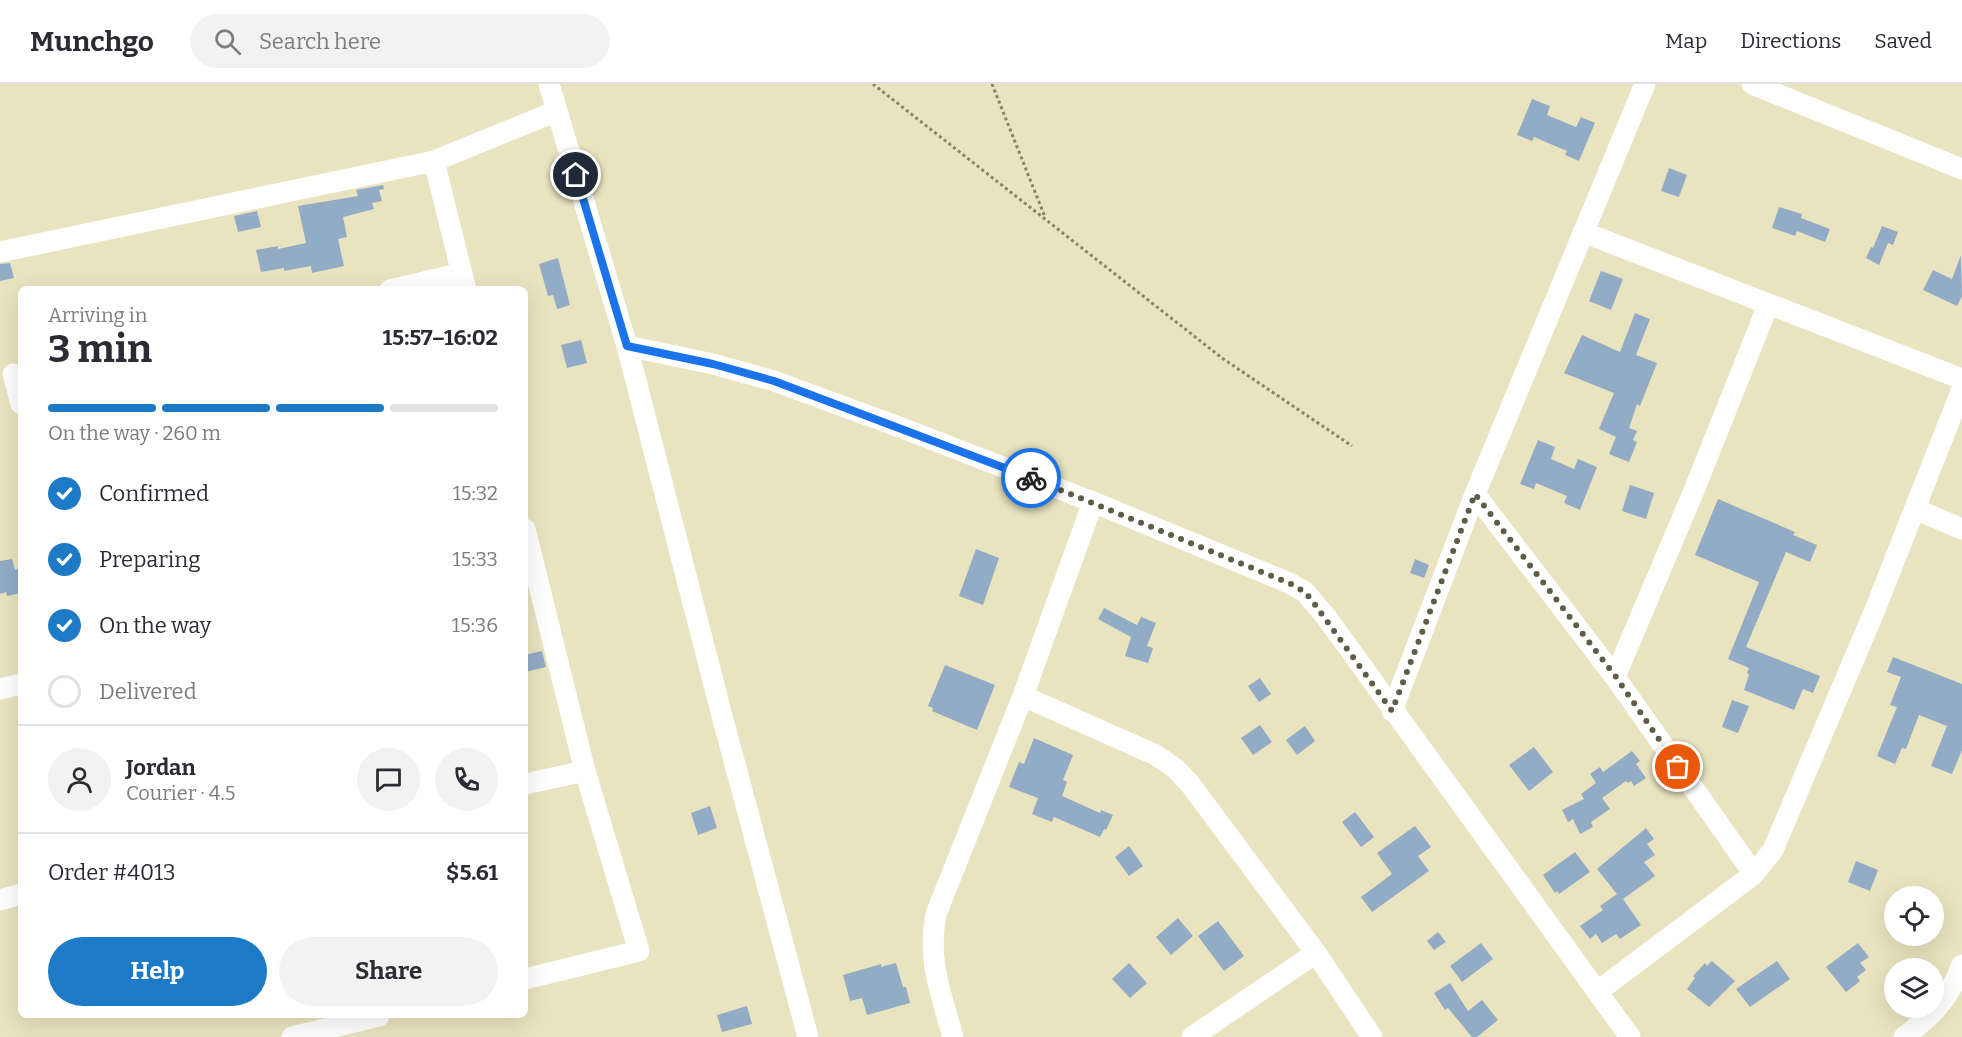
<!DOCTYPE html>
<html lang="en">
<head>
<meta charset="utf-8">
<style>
  body { margin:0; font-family:Bitter,serif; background:#f2f2f3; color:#2b2b33; height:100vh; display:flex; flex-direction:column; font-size:22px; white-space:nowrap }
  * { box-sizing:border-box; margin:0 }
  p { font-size:20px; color:#7c7c81 }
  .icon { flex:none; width:33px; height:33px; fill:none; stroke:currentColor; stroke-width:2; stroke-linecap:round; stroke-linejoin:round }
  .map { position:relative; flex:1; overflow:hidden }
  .panel { position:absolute; left:18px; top:202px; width:510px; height:732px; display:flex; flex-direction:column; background:#fff; border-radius:9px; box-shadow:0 6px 24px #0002 }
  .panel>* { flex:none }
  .controls { position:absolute; left:1884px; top:802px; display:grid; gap:12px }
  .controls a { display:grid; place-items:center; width:60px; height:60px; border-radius:50%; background:#fff; box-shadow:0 6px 24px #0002; font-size:30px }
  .pin { position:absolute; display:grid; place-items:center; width:51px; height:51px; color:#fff; margin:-26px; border:3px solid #fff; border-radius:50%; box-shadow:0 2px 6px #0007 }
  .courier { position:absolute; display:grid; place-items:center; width:60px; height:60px; margin:-30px; border:4px solid #1a73e8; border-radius:50%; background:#fff; color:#222; box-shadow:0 2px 8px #0007 }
  .head em { font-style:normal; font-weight:700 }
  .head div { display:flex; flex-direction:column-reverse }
  .head { display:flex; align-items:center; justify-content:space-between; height:102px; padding:0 30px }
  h1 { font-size:39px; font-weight:700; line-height:45px }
  .bar { display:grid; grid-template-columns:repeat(4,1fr); gap:9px 6px; align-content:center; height:72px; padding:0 30px }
  .bar i { height:8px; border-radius:4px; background:#e1e1e2 }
  .bar .current { background:#1c7ac6 }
  .bar p { grid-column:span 4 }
  .line { display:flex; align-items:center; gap:15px; padding:0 30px; border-top:2px solid #e1e1e2 }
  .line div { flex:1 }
  .round { display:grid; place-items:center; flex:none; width:63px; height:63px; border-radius:32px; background:#f2f2f3 }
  ol { padding:0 30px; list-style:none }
  li { display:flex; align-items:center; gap:18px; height:66px }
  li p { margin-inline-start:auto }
  li .icon { padding:6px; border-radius:50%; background:#1c7ac6; color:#fff; stroke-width:4 }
  li:last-child { color:#7c7c81 }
  li i { width:33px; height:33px; border:3px solid #e1e1e2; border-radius:50% }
  .action { display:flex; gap:12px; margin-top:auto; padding:12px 30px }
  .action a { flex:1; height:69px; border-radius:36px; background:#1c7ac6; color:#fff; font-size:24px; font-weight:700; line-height:69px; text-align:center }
  .action a+a { background:#f2f2f3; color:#2b2b33 }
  header { display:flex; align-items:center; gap:36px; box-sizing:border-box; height:84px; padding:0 30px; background:#fff; border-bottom:2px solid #e1e1e2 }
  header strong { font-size:28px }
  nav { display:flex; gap:33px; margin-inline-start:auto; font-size:21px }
  .search { width:420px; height:54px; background:#f2f2f3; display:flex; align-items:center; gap:15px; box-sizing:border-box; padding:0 21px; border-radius:33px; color:#7c7c81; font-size:22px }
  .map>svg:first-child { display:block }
  .building { fill:#92acc6 }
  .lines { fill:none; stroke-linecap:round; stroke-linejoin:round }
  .path { stroke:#88836a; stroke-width:3; stroke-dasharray:3 3; stroke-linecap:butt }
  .minor { stroke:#fff; stroke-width:21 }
  .done { stroke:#605c47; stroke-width:6; stroke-dasharray:0 10.8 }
  .route { stroke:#1a73e8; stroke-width:8 }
</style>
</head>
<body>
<header>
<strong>Munchgo</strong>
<div class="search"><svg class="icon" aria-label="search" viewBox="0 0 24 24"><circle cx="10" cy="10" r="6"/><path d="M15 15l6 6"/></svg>Search here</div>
<nav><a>Map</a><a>Directions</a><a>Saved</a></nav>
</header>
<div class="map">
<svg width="1962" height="953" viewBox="0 0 1962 953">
  <rect width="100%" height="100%" fill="#eae3bf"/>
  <!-- building -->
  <path class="building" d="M1532,15L1550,22L1547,31L1576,43L1581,33L1595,39L1579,77L1565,71L1567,67L1534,53L1532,57L1517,51Z
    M1669,84L1687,91L1679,113L1661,107Z
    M383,101L384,105L379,106L382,117L372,119L374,125L343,133L347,153L338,155L344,182L312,189L311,182L284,187V184L261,188L256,166L278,162V165L306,159L298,122L358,112L356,106Z
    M1779,123L1802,130L1801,134L1830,145L1825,158L1797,147L1795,152L1772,144Z
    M257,127L261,143L238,148L234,132Z
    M1882,142L1898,148L1893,161L1888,159L1879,181L1866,174L1871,163L1873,164Z
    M1961,171L1962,212L1957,222L1923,206L1933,186L1952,195Z
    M558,174L570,221L557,225L553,211L548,212L539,180Z
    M10,179L14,194L0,197V180Z
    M1601,187L1623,195L1611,226L1589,217Z
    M1635,229L1650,235L1636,271L1657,279L1640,322L1637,320L1629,344L1637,347L1633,356L1637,358L1629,378L1609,370L1616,353L1599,345L1614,309L1564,289L1582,251L1620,268Z
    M581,256L587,279L567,284L561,261Z
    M1538,356L1555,363L1551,375L1574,385L1578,375L1597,383L1580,426L1564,419L1567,412L1536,399L1534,405L1520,400Z
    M1630,401L1654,409L1646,435L1622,427Z
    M1718,415L1795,448L1793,451L1817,461L1810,478L1786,468L1746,563L1820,592L1813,609L1803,605L1794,626L1744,606L1749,591L1747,589L1749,584L1728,575L1759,498L1695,471Z
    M976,465L999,474L983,521L959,512Z
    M12,475L15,486L21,484V509L7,512L6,508L0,510V477Z
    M1415,475L1429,481L1424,494L1410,489Z
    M1104,524L1137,541L1141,533L1156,539L1147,562L1153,564L1148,579L1125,572L1131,553L1098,535Z
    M542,567L546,583L525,588V571Z
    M1893,573L1962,600V666L1952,690L1931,682L1947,642L1919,631L1906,665L1902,664L1895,680L1877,672L1897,623L1890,621L1901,593L1887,588Z
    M945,581L995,601L977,646L932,627L933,624L928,622Z
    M1260,594L1271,610L1259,618L1248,602Z
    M1732,616L1749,622L1738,649L1722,643Z
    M1260,641L1272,658L1253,671L1241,654Z
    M1305,642L1315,657L1297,671L1286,656Z
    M1034,654L1073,671L1063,696L1067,698L1062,712L1100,729L1101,726L1113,731L1106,746L1104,745L1100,753L1054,733L1052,738L1032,730L1038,714L1009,703L1019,678L1024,680Z
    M1534,663L1553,688L1529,707L1509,681Z
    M1632,667L1640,677L1636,680L1646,694L1634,702L1631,697L1628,699L1626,697L1602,714L1610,725L1591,738L1593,743L1580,750L1573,735L1568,738L1562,726L1584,715L1581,710L1596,699L1590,690L1600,683L1603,688Z
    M710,722L717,744L698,751L691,729Z
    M1355,728L1374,753L1361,763L1342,738Z
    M1415,742L1431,763L1418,772L1429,787L1372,828L1361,813L1392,790L1377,769Z
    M1646,744L1654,755L1647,760L1655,771L1644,778L1655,792L1623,815L1641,841L1620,855L1616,850L1602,859L1596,850L1590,855L1580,842L1603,826L1600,822L1617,810L1597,785Z
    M1129,762L1143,782L1129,792L1115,773Z
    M1575,768L1590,788L1559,810L1557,807L1555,809L1543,791Z
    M1856,777L1878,786L1870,807L1848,798Z
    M1178,834L1193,852L1171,871L1156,853Z
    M1218,837L1244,872L1224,887L1198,852Z
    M1438,848L1446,858L1434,866L1427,857Z
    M1481,859L1493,875L1462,898L1450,882Z
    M1858,859L1869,873L1860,879L1866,886L1857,893L1860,897L1846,908L1826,883Z
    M1712,877L1735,897L1709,923L1687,905L1695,894L1693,892L1705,879L1707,882Z
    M1777,877L1790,895L1750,923L1736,905Z
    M896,879L903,903H906L910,919L867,931L862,914L850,917L843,891L881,880V883Z
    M1129,879L1147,899L1130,914L1112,895Z
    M1450,899L1468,927L1482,916L1498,936L1477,953H1472L1448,924L1445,926L1434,909Z
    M747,922L752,940L722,948L717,931Z"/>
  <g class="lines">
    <!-- path -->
    <path class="path" d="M873,0L1222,274L1352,362
      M992,0L1045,133"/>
    <!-- minor -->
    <path class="minor" d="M549,0L627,262L721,628L808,953
      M1752,0L1962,85
      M434,77L466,206
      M1583,148L1962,295
      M0,168L434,77L557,27
      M390,206L462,189
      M627,262L713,280L774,297L902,344L1093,418L1289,499L1305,508L1327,534L1630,953
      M13,290L21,320
      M1475,410L1615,593L1754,790
      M1915,425L1962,445
      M525,445L585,687L525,700
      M1615,593L1695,404L1768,221
      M0,605L21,600
      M1023,612L1156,671L1176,685L1190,700L1316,869L1372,953
      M1392,627L1475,410L1645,0
      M0,816L21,810
      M525,895L639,867L585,687
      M1597,908L1754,790L1773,766L1874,528L1962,305
      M292,953L379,932
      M953,953C941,909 927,877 936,830L1023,612L1093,418
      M1192,953L1316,869
      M1904,953C1933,931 1949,915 1962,881"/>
  </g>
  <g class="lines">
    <!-- done -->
    <path class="done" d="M1031,394L1289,499L1305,508L1313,518L1392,627L1475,410L1616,593L1678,683"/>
    <!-- route -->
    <path class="route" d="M576,91L627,262L713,280L774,297L1031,394"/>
  </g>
</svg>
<div class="controls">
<a><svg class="icon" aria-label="locate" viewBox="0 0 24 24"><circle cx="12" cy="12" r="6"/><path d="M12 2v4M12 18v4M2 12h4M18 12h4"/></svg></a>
<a><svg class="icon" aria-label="layers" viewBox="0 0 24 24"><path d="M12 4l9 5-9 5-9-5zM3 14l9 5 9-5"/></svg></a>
</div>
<div class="pin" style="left:1678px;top:683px;background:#ea580c"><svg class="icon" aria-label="bag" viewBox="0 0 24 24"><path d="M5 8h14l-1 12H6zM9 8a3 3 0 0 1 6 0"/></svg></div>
<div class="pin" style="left:576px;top:91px;background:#1f2937"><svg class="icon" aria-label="home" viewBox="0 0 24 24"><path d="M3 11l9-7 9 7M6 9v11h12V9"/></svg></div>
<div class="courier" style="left:1031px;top:394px"><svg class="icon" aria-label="bike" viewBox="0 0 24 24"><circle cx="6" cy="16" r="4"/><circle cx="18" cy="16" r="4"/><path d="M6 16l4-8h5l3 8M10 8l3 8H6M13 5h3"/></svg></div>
<section class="panel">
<div class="head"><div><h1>3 min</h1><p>Arriving in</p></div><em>15:57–16:02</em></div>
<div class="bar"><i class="current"></i><i class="current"></i><i class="current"></i><i></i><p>On the way · 260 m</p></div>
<ol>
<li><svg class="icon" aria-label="check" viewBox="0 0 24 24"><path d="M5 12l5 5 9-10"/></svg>Confirmed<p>15:32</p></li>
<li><svg class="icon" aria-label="check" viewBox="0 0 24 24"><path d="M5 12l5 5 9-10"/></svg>Preparing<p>15:33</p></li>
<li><svg class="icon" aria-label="check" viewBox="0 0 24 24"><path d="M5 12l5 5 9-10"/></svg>On the way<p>15:36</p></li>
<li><i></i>Delivered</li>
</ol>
<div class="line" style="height:108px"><a class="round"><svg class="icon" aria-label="person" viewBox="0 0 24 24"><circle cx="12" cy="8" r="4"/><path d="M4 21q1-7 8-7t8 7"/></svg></a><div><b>Jordan</b><p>Courier · 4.5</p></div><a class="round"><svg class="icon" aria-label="chat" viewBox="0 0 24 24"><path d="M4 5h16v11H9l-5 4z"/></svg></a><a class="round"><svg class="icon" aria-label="phone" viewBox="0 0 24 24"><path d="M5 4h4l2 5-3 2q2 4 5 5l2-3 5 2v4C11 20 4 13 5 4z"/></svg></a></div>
<div class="line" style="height:78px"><div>Order #4013</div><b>$5.61</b></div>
<div class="action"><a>Help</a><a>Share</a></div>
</section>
</div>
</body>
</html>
